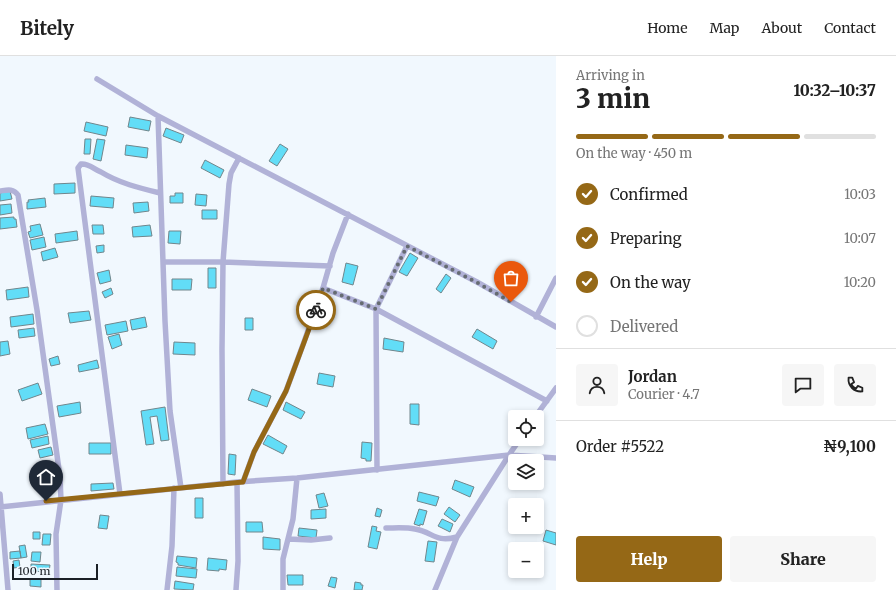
<!DOCTYPE html>
<html lang="en">
<head>
<meta charset="utf-8">
<style>
  body { margin:0; font-family:Merriweather,serif; background:#f6f6f6; color:#222; height:100vh; display:flex; flex-direction:column; font-size:15px; white-space:nowrap }
  * { box-sizing:border-box; margin:0 }
  p { font-size:13px; color:#767676 }
  .icon { flex:none; width:22px; height:22px; fill:none; stroke:currentColor; stroke-width:2; stroke-linecap:round; stroke-linejoin:round }
  .map { position:relative; flex:1; overflow:hidden }
  .panel { display:flex; flex-direction:column; background:#fff; width:340px }
  .panel>* { flex:none }
  .tools { position:absolute; left:508px; top:354px; display:grid; gap:8px }
  .tools a { display:grid; place-items:center; width:36px; height:36px; border-radius:4px; background:#fff; box-shadow:0 2px 6px #0003; font-size:20px }
  .scale { position:absolute; left:12px; bottom:10px; width:86px; box-sizing:border-box; padding-left:4px; border:2px solid #1b2026; border-top:0; font-size:11px; line-height:14px; white-space:nowrap; color:#1b2026; -webkit-text-stroke:3px #f1f8fe; paint-order:stroke }
  .pin { position:absolute; display:grid; place-items:center; width:34px; height:34px; color:#fff; margin:-41px -17px; border-radius:50% 50% 50% 0; rotate:-45deg; box-shadow:0 0 4px #0007 }
  .pin .icon { rotate:45deg }
  .courier { position:absolute; display:grid; place-items:center; width:40px; height:40px; margin:-20px; border:3px solid #956816; border-radius:50%; background:#fff; color:#222; box-shadow:0 1px 5px #0007 }
  .head em { font-style:normal; font-weight:800 }
  .head div { display:flex; flex-direction:column-reverse }
  .head { display:flex; align-items:center; justify-content:space-between; height:68px; padding:0 20px }
  h1 { font-size:26px; font-weight:800; line-height:30px }
  .bar { display:grid; grid-template-columns:repeat(4,1fr); gap:6px 4px; align-content:center; height:48px; padding:0 20px }
  .bar i { height:5px; border-radius:3px; background:#e0e0e0 }
  .bar .current { background:#956816 }
  .bar p { grid-column:span 4 }
  .line { display:flex; align-items:center; gap:10px; padding:0 20px; border-top:1px solid #e0e0e0 }
  .line div { flex:1 }
  .round { display:grid; place-items:center; flex:none; width:42px; height:42px; border-radius:4px; background:#f6f6f6 }
  ol { padding:0 20px; list-style:none }
  li { display:flex; align-items:center; gap:12px; height:44px }
  li p { margin-inline-start:auto }
  li .icon { padding:4px; border-radius:50%; background:#956816; color:#fff; stroke-width:4 }
  li:last-child { color:#767676 }
  li i { width:22px; height:22px; border:2px solid #e0e0e0; border-radius:50% }
  .button { display:flex; gap:8px; margin-top:auto; padding:8px 20px }
  .button a { flex:1; height:46px; border-radius:4px; background:#956816; color:#fff; font-size:16px; font-weight:800; line-height:46px; text-align:center }
  .button a+a { background:#f6f6f6; color:#222 }
  header { display:flex; align-items:center; gap:24px; box-sizing:border-box; height:56px; padding:0 20px; background:#fff; border-bottom:1px solid #e0e0e0 }
  header strong { font-size:19px }
  nav { display:flex; gap:22px; margin-inline-start:auto; font-size:14px }
  main { display:flex; flex:1; min-height:0 }
  .map>svg:first-child { display:block }
  .building { fill:#62ddf7; stroke:#70868c }
  .lines { fill:none; stroke-linecap:round; stroke-linejoin:round }
  .street { stroke:#b1b2d7; stroke-width:5.5 }
  .done { stroke:#666c72; stroke-width:4; stroke-dasharray:0 7.2 }
  .route { stroke:#956816; stroke-width:5 }
</style>
</head>
<body>
<header>
<strong>Bitely</strong>
<nav><a>Home</a><a>Map</a><a>About</a><a>Contact</a></nav>
</header>
<main>
<div class="map">
<svg width="556" height="534" viewBox="0 0 556 534">
  <rect width="100%" height="100%" fill="#f1f8fe"/>
  <!-- building -->
  <path class="building" d="M130,61L151,65L149,75L128,71Z
    M86,66L108,71L106,80L84,75Z
    M166,72L184,79L181,87L163,80Z
    M85,83H91L90,98H84Z
    M97,83L105,84L101,105L93,103Z
    M280,88L288,93L277,110L269,105Z
    M126,89L148,92L147,102L125,99Z
    M205,104L224,114L220,122L201,112Z
    M75,127V137L54,138V128Z
    M10,135L12,143L0,145V137Z
    M175,137H183V147H170V140H175Z
    M196,138L207,139L206,150L195,149Z
    M91,140L114,142L113,152L90,150Z
    M45,142L46,151L27,153V146H29L28,144Z
    M148,146L149,155L134,157L133,147Z
    M11,148L12,157L0,159V149Z
    M202,154H217V163H202Z
    M14,161V163H16L17,171L0,173V162Z
    M40,168L43,179L30,182L28,176L31,175L30,170Z
    M92,169H103L104,178H93Z
    M150,169L152,180L133,181L132,171Z
    M77,175L78,184L56,187L55,178Z
    M169,175H181L180,188L168,187Z
    M44,181L46,191L32,194L30,184Z
    M104,189V196L97,197L96,190Z
    M55,192L58,201L43,205L41,196Z
    M410,197L418,202L407,220L399,216Z
    M346,207L358,210L353,229L342,226Z
    M208,212H216V232H208Z
    M109,214L111,225L100,228L97,217Z
    M446,218L451,222L441,237L436,233Z
    M172,223H192L191,234H172Z
    M28,231L29,241L7,244L6,234Z
    M111,232L113,238L105,242L102,236Z
    M89,255L91,264L70,267L68,257Z
    M33,258L34,268L11,271L10,261Z
    M145,261L147,271L132,274L130,264Z
    M245,262H253V274H245Z
    M126,265L128,275L107,279L105,269Z
    M34,272L35,280L19,282L18,274Z
    M477,273L497,285L493,293L472,281Z
    M119,278L122,289L112,293L108,281Z
    M384,282L404,286L403,296L383,293Z
    M8,285L10,298L0,300V286Z
    M174,286L195,287V299L173,298Z
    M58,300L60,308L51,310L49,303Z
    M97,304L99,312L79,316L78,309Z
    M319,317L335,320L333,331L317,328Z
    M38,327L42,338L22,345L18,334Z
    M252,333L271,340L267,351L248,344Z
    M80,346L81,357L59,361L57,350Z
    M286,346L305,356L301,363L283,354Z
    M410,348H419V369L410,368Z
    M165,351L169,384L161,385L157,360L150,361L154,388L146,389L141,355Z
    M45,368L48,378L28,383L26,372Z
    M268,379L287,390L283,398L263,388Z
    M48,380L49,388L32,392L30,384Z
    M362,386L372,387L371,405H366V403L361,402Z
    M89,387H111V398H89Z
    M51,391L53,399L40,402L38,394Z
    M229,398L236,399L235,419L228,418Z
    M455,424L474,431L470,441L452,433Z
    M113,427L114,433L91,435V428Z
    M419,436L439,441L436,450L417,445Z
    M324,437L328,450L319,452L316,439Z
    M195,442H203V462H195Z
    M449,451L460,459L455,466L444,458Z
    M377,452L382,454L380,461L375,460Z
    M326,453V462L311,463V454Z
    M419,453L427,455L423,469L420,468V470L414,468Z
    M100,459L109,460L107,473L98,472Z
    M442,463L453,468L450,476L438,470Z
    M246,466H262L263,476H246Z
    M372,470L377,471L376,475L381,476L377,493L368,491Z
    M299,472L317,474L316,482L298,480Z
    M546,474L556,477V489L543,485Z
    M33,476H40V483H33Z
    M43,478H51L50,489H42Z
    M263,481L280,483V494L263,493Z
    M428,485L437,486L434,506L425,505Z
    M25,489L27,501L21,502L19,490Z
    M20,495L21,502L10,503V496Z
    M32,496H41L40,506L31,505Z
    M177,500L197,502L196,512L178,509V507L176,506Z
    M208,502L227,504L226,514L219,513V515L207,514Z
    M19,504L20,511L14,512L13,505Z
    M31,508L50,509L49,516L31,515Z
    M177,511L197,513L196,522L176,520Z
    M287,519H303V529H288Z
    M331,521L337,522L335,532L328,530Z
    M30,523H41V531L30,530Z
    M175,525L194,528L193,534L174,533Z
    M355,526L361,527V529H363L362,534H354Z"/>
  <g class="lines">
    <!-- street -->
    <path class="street" d="M97,23L158,60L477,226L556,271
      M158,60L165,265L170,355L181,432
      M0,135C7,134 13,132 18,139L37,254L60,421L61,444L56,478L57,534
      M164,206H223L330,210
      M323,232L376,253L547,345
      M536,261L556,222
      M535,361L556,332
      M377,414L376,253L407,190
      M243,426L254,396L286,335L304,286L323,232L333,197L348,158
      M223,428L222,293L223,206L229,128L231,117L239,102
      M0,438L8,534
      M120,438L78,112L81,108C88,107 94,113 101,116C119,127 139,132 160,137
      M0,451L237,426L297,422L509,399L520,383
      M386,472C395,472 406,471 415,473C433,476 435,487 457,481
      M288,483L311,484L330,482
      M167,534L172,490L174,432
      M236,534L238,505L237,426
      M283,534V503L293,463L297,422
      M435,534L457,481L509,399L556,402"/>
  </g>
  <g class="lines">
    <!-- done -->
    <path class="done" d="M316,254L323,232L376,253L407,190L476,226L511,246"/>
    <!-- route -->
    <path class="route" d="M46,445L243,426L254,396L286,335L316,254"/>
  </g>
</svg>
<div class="tools">
<a><svg class="icon" aria-label="locate" viewBox="0 0 24 24"><circle cx="12" cy="12" r="6"/><path d="M12 2v4M12 18v4M2 12h4M18 12h4"/></svg></a>
<a><svg class="icon" aria-label="layers" viewBox="0 0 24 24"><path d="M12 4l9 5-9 5-9-5zM3 14l9 5 9-5"/></svg></a>
<a>+</a>
<a>−</a>
</div>
<div class="scale">100 m</div>
<div class="pin" style="left:511px;top:246px;background:#ea580c"><svg class="icon" aria-label="bag" viewBox="0 0 24 24"><path d="M5 8h14l-1 12H6zM9 8a3 3 0 0 1 6 0"/></svg></div>
<div class="pin" style="left:46px;top:445px;background:#1f2937"><svg class="icon" aria-label="home" viewBox="0 0 24 24"><path d="M3 11l9-7 9 7M6 9v11h12V9"/></svg></div>
<div class="courier" style="left:316px;top:254px"><svg class="icon" aria-label="bike" viewBox="0 0 24 24"><circle cx="6" cy="16" r="4"/><circle cx="18" cy="16" r="4"/><path d="M6 16l4-8h5l3 8M10 8l3 8H6M13 5h3"/></svg></div>
</div>
<section class="panel">
<div class="head"><div><h1>3 min</h1><p>Arriving in</p></div><em>10:32–10:37</em></div>
<div class="bar"><i class="current"></i><i class="current"></i><i class="current"></i><i></i><p>On the way · 450 m</p></div>
<ol>
<li><svg class="icon" aria-label="check" viewBox="0 0 24 24"><path d="M5 12l5 5 9-10"/></svg>Confirmed<p>10:03</p></li>
<li><svg class="icon" aria-label="check" viewBox="0 0 24 24"><path d="M5 12l5 5 9-10"/></svg>Preparing<p>10:07</p></li>
<li><svg class="icon" aria-label="check" viewBox="0 0 24 24"><path d="M5 12l5 5 9-10"/></svg>On the way<p>10:20</p></li>
<li><i></i>Delivered</li>
</ol>
<div class="line" style="height:72px"><a class="round"><svg class="icon" aria-label="person" viewBox="0 0 24 24"><circle cx="12" cy="8" r="4"/><path d="M4 21q1-7 8-7t8 7"/></svg></a><div><b>Jordan</b><p>Courier · 4.7</p></div><a class="round"><svg class="icon" aria-label="chat" viewBox="0 0 24 24"><path d="M4 5h16v11H9l-5 4z"/></svg></a><a class="round"><svg class="icon" aria-label="phone" viewBox="0 0 24 24"><path d="M5 4h4l2 5-3 2q2 4 5 5l2-3 5 2v4C11 20 4 13 5 4z"/></svg></a></div>
<div class="line" style="height:52px"><div>Order #5522</div><b>₦9,100</b></div>
<div class="button"><a>Help</a><a>Share</a></div>
</section>
</main>
</body>
</html>
